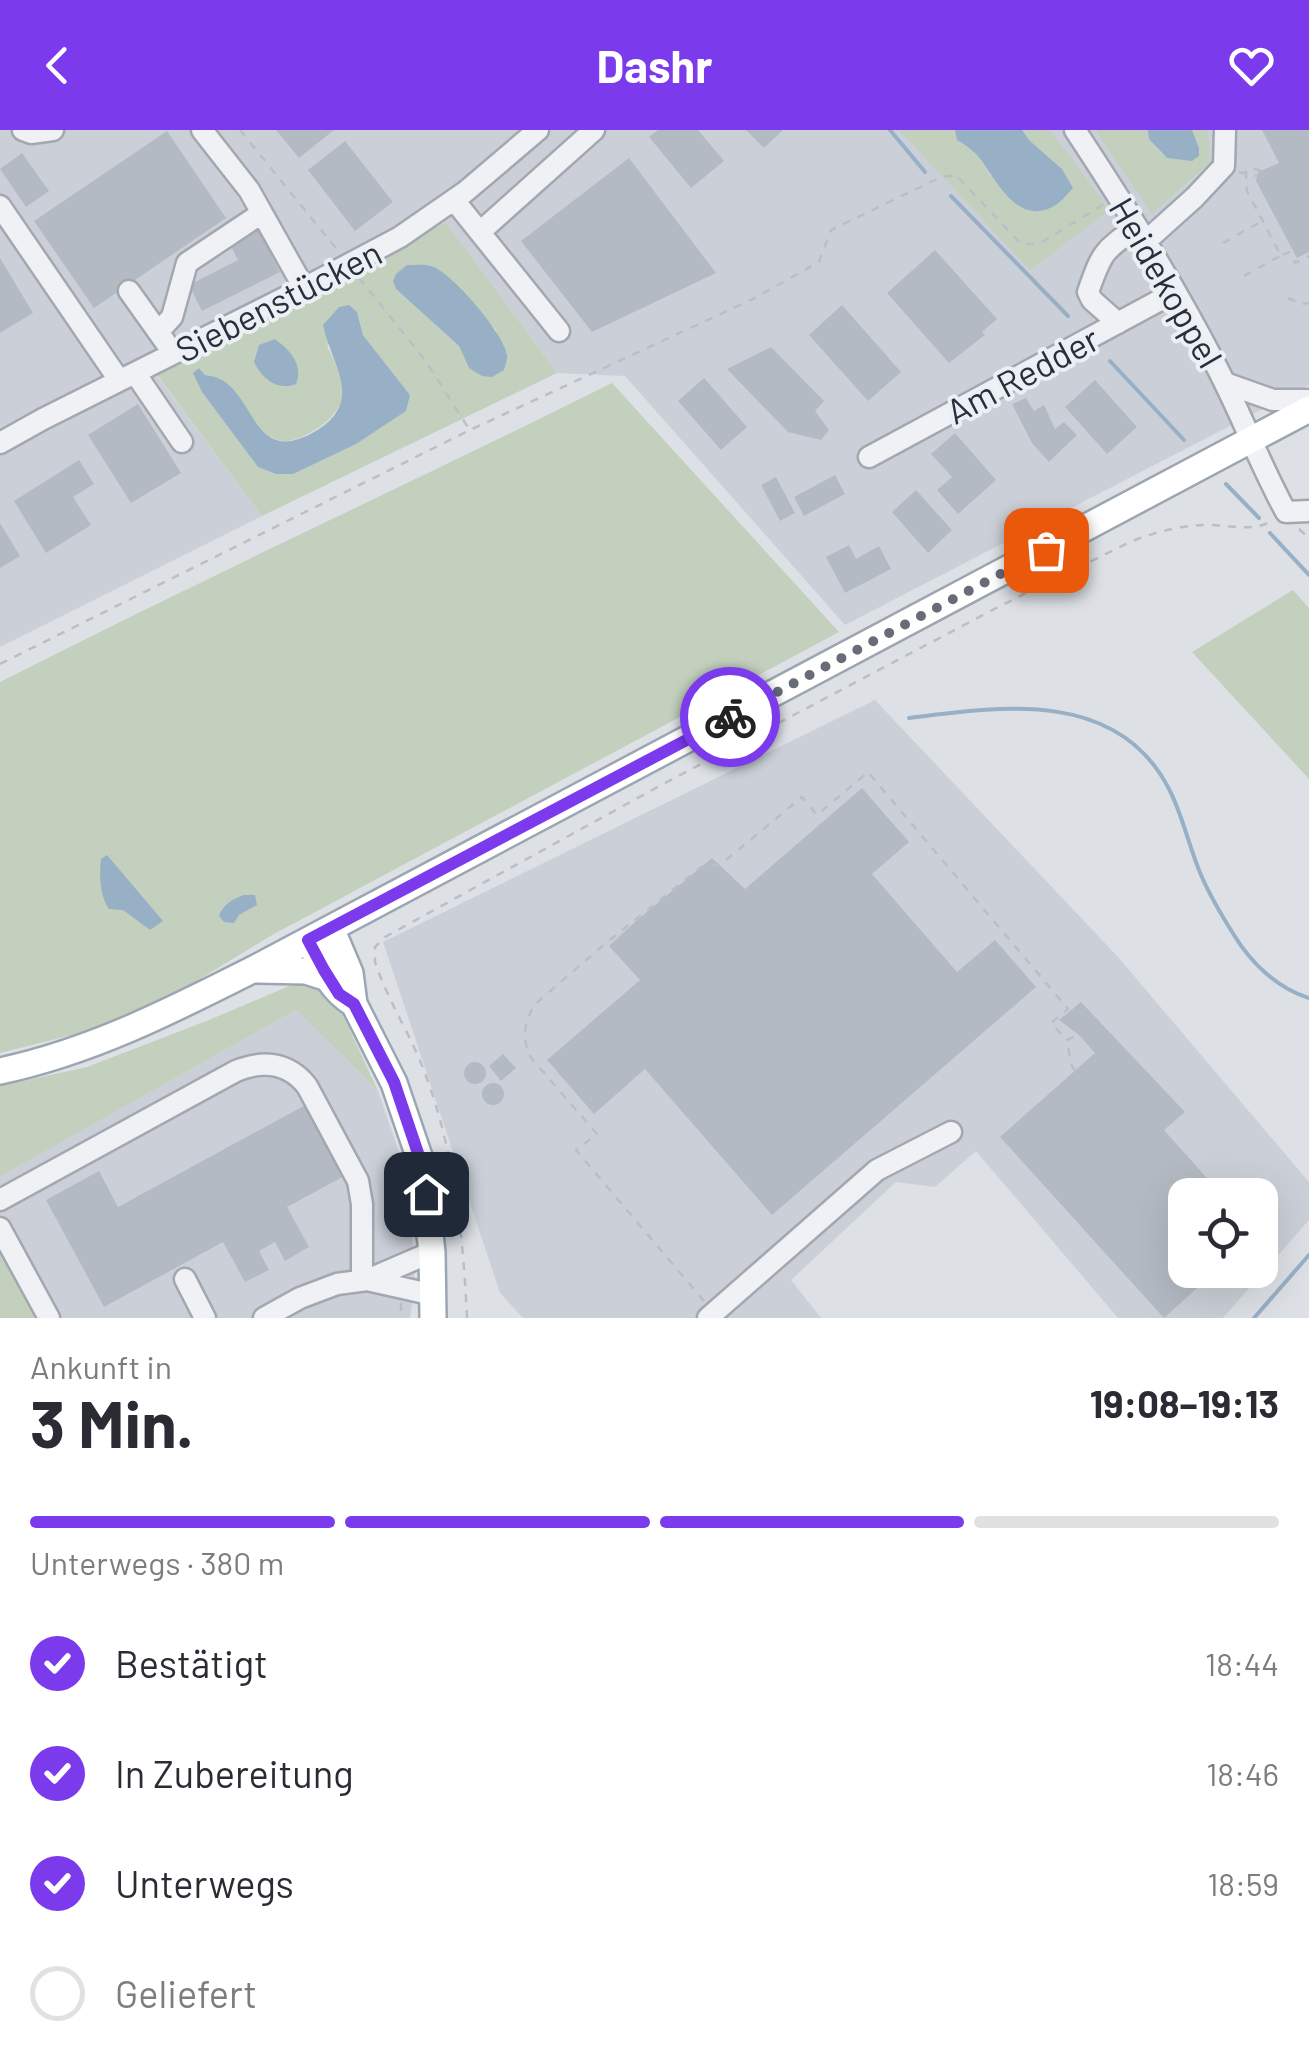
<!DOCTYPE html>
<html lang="de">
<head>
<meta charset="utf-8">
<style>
  body { margin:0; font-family:Barlow,sans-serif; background:#f7f7f7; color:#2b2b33; height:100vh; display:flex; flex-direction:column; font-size:38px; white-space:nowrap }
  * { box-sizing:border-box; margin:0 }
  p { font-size:32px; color:#7c7c81 }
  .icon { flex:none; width:55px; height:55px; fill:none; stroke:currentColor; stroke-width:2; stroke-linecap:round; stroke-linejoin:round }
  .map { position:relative; height:1188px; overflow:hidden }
  .details { display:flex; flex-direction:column; background:#fff; flex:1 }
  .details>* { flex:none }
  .controls { position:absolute; left:1168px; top:1048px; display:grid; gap:20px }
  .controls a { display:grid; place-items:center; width:110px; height:110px; border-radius:20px; background:#fff; box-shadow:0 10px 40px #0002; font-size:50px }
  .pin { position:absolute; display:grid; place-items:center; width:85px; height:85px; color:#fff; margin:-42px; border-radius:20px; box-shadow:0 5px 15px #0006 }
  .courier { position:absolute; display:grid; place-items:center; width:100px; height:100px; margin:-50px; border:8px solid #7c3aed; border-radius:50%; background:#fff; color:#222; box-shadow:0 2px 12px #0007 }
  .headline em { font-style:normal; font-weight:700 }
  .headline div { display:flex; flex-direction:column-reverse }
  .headline { display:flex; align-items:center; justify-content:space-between; height:170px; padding:0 30px }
  h1 { font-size:65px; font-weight:700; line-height:75px }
  .bar { display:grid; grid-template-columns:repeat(4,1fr); gap:15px 10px; align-content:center; height:120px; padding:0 30px }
  .bar i { height:12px; border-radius:8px; background:#e1e1e2 }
  .bar .selected { background:#7c3aed }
  .bar p { grid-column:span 4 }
  ol { padding:0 30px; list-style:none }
  li { display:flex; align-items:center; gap:30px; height:110px }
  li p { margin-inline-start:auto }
  li .icon { padding:10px; border-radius:50%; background:#7c3aed; color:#fff; stroke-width:4 }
  li:last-child { color:#7c7c81 }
  li i { width:55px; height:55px; border:5px solid #e1e1e2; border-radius:50% }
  header { display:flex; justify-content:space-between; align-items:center; height:130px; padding:0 30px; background:#7c3aed; color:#fff; font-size:45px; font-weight:700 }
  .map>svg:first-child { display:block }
  .built { fill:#cbd0d8; fill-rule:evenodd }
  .green { fill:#c3d0be; fill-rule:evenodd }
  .water { fill:#98b0c6 }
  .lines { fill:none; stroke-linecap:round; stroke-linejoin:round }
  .stream { stroke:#98b0c6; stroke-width:4 }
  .building { fill:#b4bac3 }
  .minor-casing { stroke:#a3a8b0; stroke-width:25 }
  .major-casing { stroke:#9ca6b2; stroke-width:30 }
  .path { stroke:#bbbfc5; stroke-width:2.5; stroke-dasharray:8 8; stroke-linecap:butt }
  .minor { stroke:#eff1f5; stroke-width:20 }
  .major { stroke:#fff; stroke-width:25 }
  .done { stroke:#676d78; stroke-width:10; stroke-dasharray:0 18 }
  .route { stroke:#7c3aed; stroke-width:12 }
  .labels { text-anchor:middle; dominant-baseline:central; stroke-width:8; stroke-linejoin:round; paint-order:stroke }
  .street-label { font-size:35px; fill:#272f3c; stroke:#ecf0f4 }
</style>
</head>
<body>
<header><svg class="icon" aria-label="back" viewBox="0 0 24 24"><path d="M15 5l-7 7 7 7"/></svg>Dashr<svg class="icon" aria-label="heart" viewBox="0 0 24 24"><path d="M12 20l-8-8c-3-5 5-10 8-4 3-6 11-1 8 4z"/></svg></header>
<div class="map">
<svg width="1309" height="1188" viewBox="0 0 1309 1188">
  <rect width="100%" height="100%" fill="#dde1e6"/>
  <!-- built -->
  <path class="built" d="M0,0H1309V255L845,495L625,246L557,243L446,92L157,246L262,386L0,517Z
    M875,570L1118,827L1309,1052V1090L1223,1188H1118L976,1021L935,1057L896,1052L791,1150L821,1188H523L500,1163L383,812ZM1185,1065H1260V1140H1185Z
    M296,880L378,961L408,1048L415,1155L410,1188H40L0,1120V1047Z"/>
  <!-- green -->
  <path class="green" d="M899,0H955L957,10L978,26L990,46L1072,58L1062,39L1030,11L1022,0H1050L1110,80L1030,140Z
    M1095,0H1148C1157,30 1172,35 1200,23L1192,0H1208L1210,32L1152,84Z
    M446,92L557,243L262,386L157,245ZM396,159L481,185L497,201L469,238L459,216ZM357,182L363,205L410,265L276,344L258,336L202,262L194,243L199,238L205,245C253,248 249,334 306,305C320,298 332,289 340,275C350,258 335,232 327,216Z
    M612,253L839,502L272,805L180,861L88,901L0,923V552C202,449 409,354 612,253Z
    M1293,460L1309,478V649L1192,522Z
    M308,848L335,868L378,961L296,880L0,1047V956L87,937L209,890Z
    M0,1120L40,1188H0Z"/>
  <!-- water -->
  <path class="water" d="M955,0H1022L1030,11L1062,39L1073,58C1068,63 1062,71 1056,75C1016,99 996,47 977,25C971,19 964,14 957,10Z
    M1148,0H1192L1199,18V26L1192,31L1167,28L1149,9Z
    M407,135C415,135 424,134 431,136C451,141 505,205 507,225C508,227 505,237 504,240L492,247L482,246L469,238L459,216L396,159L393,151L396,144Z
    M349,175L357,182L363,205L410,265L406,281L356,314L293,344H276L258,337L202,262L193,243L199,238L205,245C259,249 246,345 319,299C364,269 331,234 323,195L339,177Z
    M275,209C290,220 304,235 296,254C278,261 262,249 254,232L259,215Z
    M107,725L163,791L150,800L123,780L109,779C100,767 99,745 101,729Z
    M244,765H255L257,775L239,785L234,793L224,792L219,786C223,774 233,769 244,765Z"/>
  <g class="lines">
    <!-- stream -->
    <path class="stream" d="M890,0L925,42
      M951,66L1068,186
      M1110,231L1184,310
      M1226,354L1259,388
      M1270,403L1309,445
      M909,588C1002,576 1118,559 1169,659C1183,686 1189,717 1201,745C1210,766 1222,786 1234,805C1251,833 1277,858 1309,868
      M1254,1188L1309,1125"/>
  </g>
  <!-- building -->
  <path class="building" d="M276,0H334L299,28Z
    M658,0H698L724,31L691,58L649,7Z
    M746,0H783L764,18Z
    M1262,0H1309V122L1297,128L1256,51L1258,42L1279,33Z
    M167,1L226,88L94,178L34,91Z
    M345,11L393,72L355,101L308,40Z
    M22,23L49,61L26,77L0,39Z
    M629,28L716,143L592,202L521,111Z
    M257,98L280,142L202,181L189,155L238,130L229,112Z
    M935,120L997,189L982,202L985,205L949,233L887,163Z
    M0,128L33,183L0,203Z
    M842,175L901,242L868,271L809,205Z
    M771,217L824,271L815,281L829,300L821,310L788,302L727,239Z
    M704,248L747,297L721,320L678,271Z
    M1095,250L1137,297L1107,324L1065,277Z
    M1026,268L1034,281L1044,275L1055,299L1064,292L1077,305L1049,332L1032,313L1012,274Z
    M138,274L181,343L131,373L88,305Z
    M955,303L996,350L958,384L937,360L952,347L931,324Z
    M79,330L94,354L73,367L91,395L46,423L14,371Z
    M835,345L845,364L804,386L794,367Z
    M776,347L795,383L780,391L761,355Z
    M916,360L952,400L928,423L892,382Z
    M0,393L20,426L0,438Z
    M849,415L856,429L879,416L891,439L845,463L826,427Z
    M862,658L909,712L872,744L957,842L995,810L1036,857L772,1085L645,939L594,984L547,930L640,850L609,816L636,791L712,728L745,759Z
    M1081,872L1185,982L1164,1000L1222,1065H1185V1140H1217L1164,1188L1000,1007L1095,923L1079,905L1059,890Z
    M503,924L516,938L501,951L489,936Z
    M464 943a11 11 0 1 1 22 0a11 11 0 1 1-22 0Z
    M482 964a11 11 0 1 1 22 0a11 11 0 1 1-22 0Z
    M309,973L348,1044L287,1077L309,1117L285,1131L275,1112L259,1121L269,1140L245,1152L223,1112L104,1177L46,1070L99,1041L118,1077Z"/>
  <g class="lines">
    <!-- minor casing -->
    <g class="minor-casing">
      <path id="minor" d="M23,0L31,3L53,0
        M202,0L249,60L304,158
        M1075,0C1124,74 1172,151 1213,230C1240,280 1259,333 1286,382L1309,381
        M454,70L559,201
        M0,76L119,250
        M480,102L594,0
        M1145,112L1195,67L1224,36L1225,0
        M129,161L166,213
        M1118,193L1092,170L1088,162C1102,122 1103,121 1137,97
        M158,202L172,187L187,133L262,83
        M135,243L182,312
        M1225,253L1273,270H1309
        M0,313L43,289L304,158L400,107L465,62L538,0
        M869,327L1175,162
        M0,1070L236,941C263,930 288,932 307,956L358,1051L362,1074V1151
        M0,1098L49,1188
        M185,1149L205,1188
        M367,1150L434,1165
        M264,1188L300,1168L337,1154L367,1150L432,1122
        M708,1188L877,1040L951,1002"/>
    </g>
    <!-- major casing -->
    <g class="major-casing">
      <path id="major" d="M331,798L350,843L354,874L394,953L422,1035L432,1122L433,1188
        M309,810C322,837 328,858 354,874
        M257,840L306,841L328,848
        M0,941C90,922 171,881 252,840L1309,279"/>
    </g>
    <!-- path -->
    <path class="path" d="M240,0L339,122
      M1261,41L1252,38L1246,41L1247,61L1281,126L1289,122L1295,133L1309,126
      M1239,42L1257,46
      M1223,113L1262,91
      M1244,146L1280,126
      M359,148L425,230L469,299
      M1288,168L1301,174L1309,173
      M1299,399L1309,408
      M0,534L470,300L753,169L819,132L831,100L941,47L956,45L1021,114H1039L1104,74
      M1075,941L1071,934L1067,910L1079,905
      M704,1171L576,1020L597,1004L532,929C521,910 524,894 534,875L606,813L701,737L720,735L802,667L817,685L868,642L1068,879L1051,893L1067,910
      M401,1173V1188
      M467,1188C463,1102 454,1018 423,938C409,902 387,869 375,832V817L385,807L663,654L1000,476L1130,412C1155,402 1181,395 1209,395C1231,395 1252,402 1272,391"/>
    <!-- minor -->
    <use href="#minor" class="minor"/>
    <!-- major -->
    <use href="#major" class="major"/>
  </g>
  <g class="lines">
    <!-- done -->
    <path class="done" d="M730,587L1046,420"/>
    <!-- route -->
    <path class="route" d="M426,1064L422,1035L394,952L354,874L339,864L324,840L308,810L730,587"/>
  </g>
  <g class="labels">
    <!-- street labels -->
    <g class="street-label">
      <text transform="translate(1167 152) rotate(60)">Heidekoppel</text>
      <text transform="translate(278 170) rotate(-27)">Siebenstücken</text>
      <text transform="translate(1022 244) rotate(-28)">Am Redder</text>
    </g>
  </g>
</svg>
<div class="controls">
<a><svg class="icon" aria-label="locate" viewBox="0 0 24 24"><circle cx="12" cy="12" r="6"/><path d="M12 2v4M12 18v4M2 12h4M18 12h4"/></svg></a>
</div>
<div class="pin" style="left:1046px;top:420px;background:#ea580c"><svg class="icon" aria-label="bag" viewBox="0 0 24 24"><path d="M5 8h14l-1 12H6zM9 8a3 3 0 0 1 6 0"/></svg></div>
<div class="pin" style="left:426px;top:1064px;background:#1f2937"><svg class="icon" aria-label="home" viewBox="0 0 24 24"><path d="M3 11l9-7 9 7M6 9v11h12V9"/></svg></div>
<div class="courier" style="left:730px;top:587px"><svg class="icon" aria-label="bike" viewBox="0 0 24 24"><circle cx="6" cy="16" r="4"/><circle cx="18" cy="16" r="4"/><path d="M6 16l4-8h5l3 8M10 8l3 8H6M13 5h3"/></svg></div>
</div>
<section class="details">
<div class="headline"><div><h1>3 Min.</h1><p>Ankunft in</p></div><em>19:08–19:13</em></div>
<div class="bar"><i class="selected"></i><i class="selected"></i><i class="selected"></i><i></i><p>Unterwegs · 380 m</p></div>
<ol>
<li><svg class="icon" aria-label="check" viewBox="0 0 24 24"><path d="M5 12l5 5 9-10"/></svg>Bestätigt<p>18:44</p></li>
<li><svg class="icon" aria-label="check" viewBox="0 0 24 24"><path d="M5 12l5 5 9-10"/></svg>In Zubereitung<p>18:46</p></li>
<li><svg class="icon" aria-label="check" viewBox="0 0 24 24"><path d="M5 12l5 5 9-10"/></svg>Unterwegs<p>18:59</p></li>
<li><i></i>Geliefert</li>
</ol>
</section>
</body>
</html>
